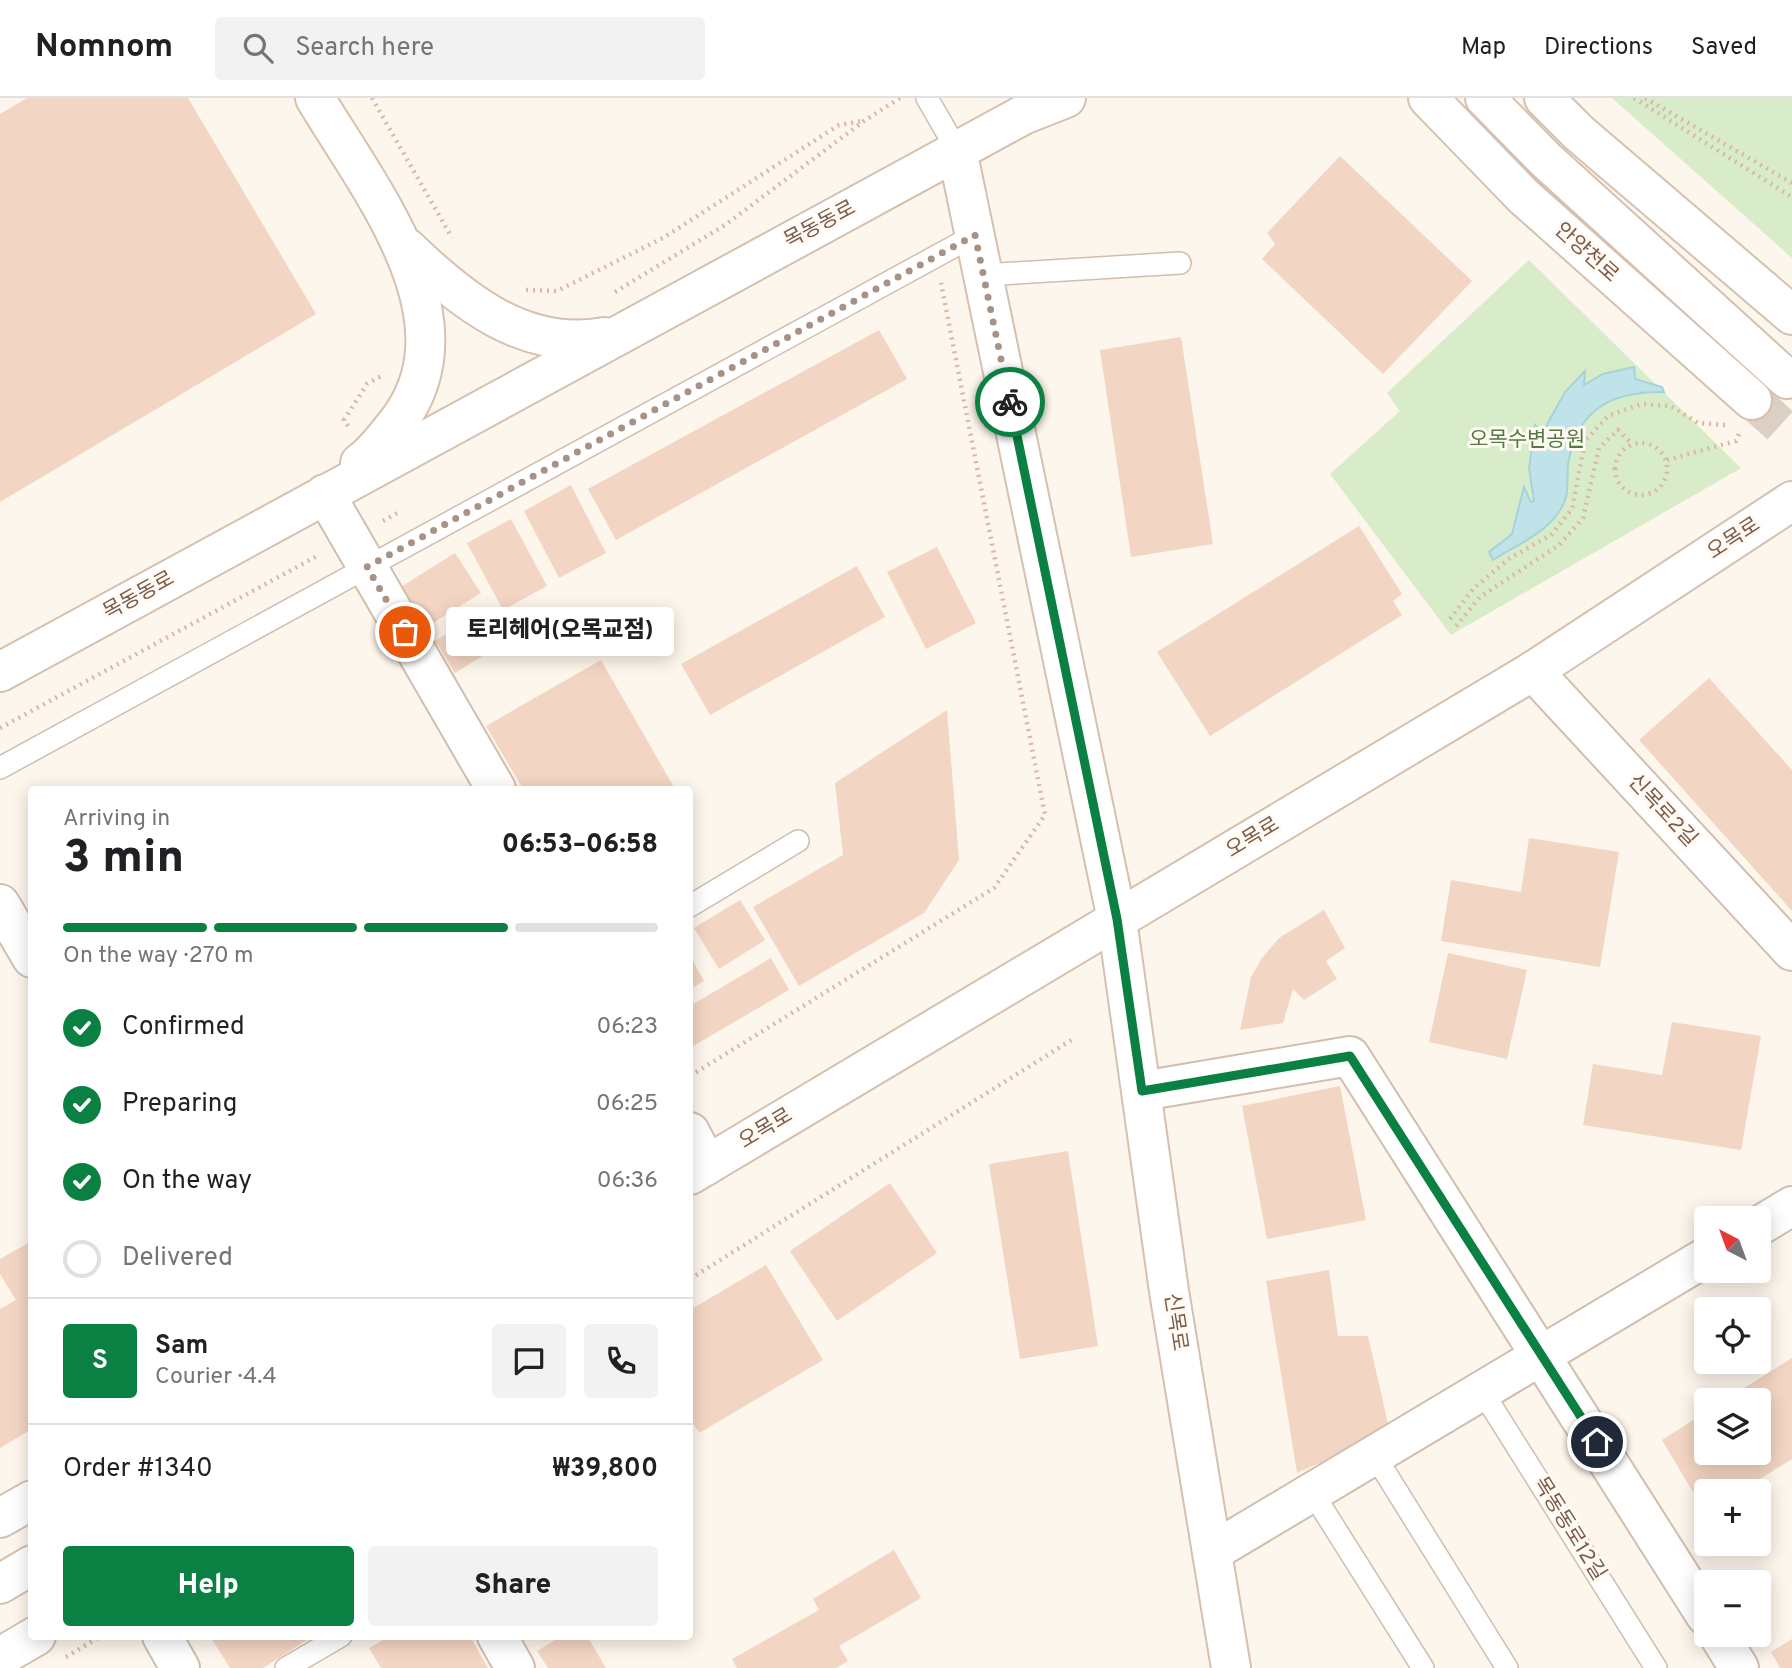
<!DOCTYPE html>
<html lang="en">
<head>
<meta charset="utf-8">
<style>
  body { margin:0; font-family:Overpass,"Noto Sans KR",sans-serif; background:#f2f2f2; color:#202124; height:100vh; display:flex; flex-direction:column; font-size:26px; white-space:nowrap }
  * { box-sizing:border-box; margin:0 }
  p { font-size:23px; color:#757577 }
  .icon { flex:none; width:38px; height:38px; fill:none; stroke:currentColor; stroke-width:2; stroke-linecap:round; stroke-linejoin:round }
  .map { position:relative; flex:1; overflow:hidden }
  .details { position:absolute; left:28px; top:688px; width:665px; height:854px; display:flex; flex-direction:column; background:#fff; border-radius:7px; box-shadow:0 4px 18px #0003 }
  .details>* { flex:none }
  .needle { width:46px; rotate:319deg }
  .controls { position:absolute; left:1694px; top:1108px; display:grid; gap:14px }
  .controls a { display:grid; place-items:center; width:77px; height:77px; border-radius:7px; background:#fff; box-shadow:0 4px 18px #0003; font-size:35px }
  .pin { position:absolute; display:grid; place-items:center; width:60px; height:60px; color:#fff; margin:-30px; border:4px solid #fff; border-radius:50%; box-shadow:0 2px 7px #0007 }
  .courier { position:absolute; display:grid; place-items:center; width:70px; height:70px; margin:-35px; border:5px solid #0b8043; border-radius:50%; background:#fff; color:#222; box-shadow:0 2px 9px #0007 }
  .bubble { position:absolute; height:49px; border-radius:7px; background:#fff; box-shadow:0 4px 18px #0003; font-size:23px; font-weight:800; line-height:49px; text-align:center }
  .overview em { font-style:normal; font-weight:800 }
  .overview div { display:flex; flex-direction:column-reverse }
  .overview { display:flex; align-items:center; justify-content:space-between; height:119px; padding:0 35px }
  h1 { font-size:46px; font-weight:800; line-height:52px }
  .bar { display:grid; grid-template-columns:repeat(4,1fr); gap:10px 7px; align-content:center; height:84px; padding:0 35px }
  .bar i { height:9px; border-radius:5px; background:#e0e0e0 }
  .bar .on { background:#0b8043 }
  .bar p { grid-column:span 4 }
  .line { display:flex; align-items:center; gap:18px; padding:0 35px; border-top:2px solid #e0e0e0 }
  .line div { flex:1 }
  .round { display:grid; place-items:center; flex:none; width:74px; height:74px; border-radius:7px; background:#f2f2f2 }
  ol { padding:0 35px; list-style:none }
  li { display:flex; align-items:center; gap:21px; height:77px }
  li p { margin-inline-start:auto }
  li .icon { padding:7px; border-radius:50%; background:#0b8043; color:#fff; stroke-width:4 }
  li:last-child { color:#757577 }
  li i { width:38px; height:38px; border:4px solid #e0e0e0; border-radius:50% }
  .button { display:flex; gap:14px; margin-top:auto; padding:14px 35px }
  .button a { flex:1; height:80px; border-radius:7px; background:#0b8043; color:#fff; font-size:28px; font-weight:800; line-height:80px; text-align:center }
  .button a+a { background:#f2f2f2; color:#202124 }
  header { display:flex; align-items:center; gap:42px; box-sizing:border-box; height:98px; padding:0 35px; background:#fff; border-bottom:2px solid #e0e0e0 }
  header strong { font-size:33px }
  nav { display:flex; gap:38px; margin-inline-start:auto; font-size:24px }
  .search { width:490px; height:63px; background:#f2f2f2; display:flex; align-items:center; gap:18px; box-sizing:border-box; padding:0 24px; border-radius:7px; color:#757577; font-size:26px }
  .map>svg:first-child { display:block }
  .green { fill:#d8ecc9 }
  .water { fill:#bfe3e8; stroke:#a5d3da; stroke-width:2 }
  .building { fill:#f3d5c3 }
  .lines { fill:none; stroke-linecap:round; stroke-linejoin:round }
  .secondary-tunnel { stroke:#dcd0c4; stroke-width:38; stroke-dasharray:38 19; stroke-linecap:butt }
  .lane-casing { stroke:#d1beb0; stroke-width:24 }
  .street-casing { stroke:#d1beb0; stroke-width:42 }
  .secondary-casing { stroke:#d6c0b0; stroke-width:42 }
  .path { stroke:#d9b8a5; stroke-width:4.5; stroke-dasharray:2 5; stroke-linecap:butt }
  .lane { stroke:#fff; stroke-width:21 }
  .street { stroke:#fff; stroke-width:38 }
  .secondary { stroke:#fff; stroke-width:38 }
  .done { stroke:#a89285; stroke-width:7; stroke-dasharray:0 12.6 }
  .route { stroke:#0b8043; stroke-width:9 }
  .labels { text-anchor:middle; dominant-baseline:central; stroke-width:6; stroke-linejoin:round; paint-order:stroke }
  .street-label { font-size:21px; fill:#7a5c4d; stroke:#fffaf3 }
  .park-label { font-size:21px; fill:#537a41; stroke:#fffaf3 }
</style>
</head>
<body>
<header>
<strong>Nomnom</strong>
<div class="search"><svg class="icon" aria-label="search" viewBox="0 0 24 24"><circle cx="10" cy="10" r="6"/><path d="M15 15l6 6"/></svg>Search here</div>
<nav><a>Map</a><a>Directions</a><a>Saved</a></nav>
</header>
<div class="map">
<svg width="1792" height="1570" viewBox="0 0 1792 1570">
  <rect width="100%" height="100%" fill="#fdf6ec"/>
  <!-- green -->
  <path class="green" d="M1612,0H1792V160Z
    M1529,162L1741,370L1451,537L1330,376L1400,313L1387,295Z"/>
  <!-- water -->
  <path class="water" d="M1634,269L1635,281L1662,289L1664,294C1615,293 1579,309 1569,361C1566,373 1569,388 1566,399C1557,431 1518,446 1493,462L1489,454L1512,436L1524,389L1531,404L1534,403L1529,370L1535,327L1539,332H1544L1565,294L1585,273L1584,287L1603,276Z"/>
  <!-- building -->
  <path class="building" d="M27,0H188L316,216L0,404V16Z
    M1340,58L1472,183L1383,276L1262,161L1275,146L1267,135Z
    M879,232L907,281L616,442L588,391Z
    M1181,239L1213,446L1131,459L1100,252Z
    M571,387L606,455L559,480L524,413Z
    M511,421L547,488L503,512L467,445Z
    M1359,428L1402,496L1393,503L1402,517L1210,638L1157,554Z
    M937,449L976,525L926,551L887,474Z
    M455,455L481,495L425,530L399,490Z
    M857,468L885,519L710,617L681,566Z
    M490,509L510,541L455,575L435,543Z
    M601,562L675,691H523L486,628Z
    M1709,580L1792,672V813L1639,642Z
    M947,612L959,762L924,815L799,888L753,809L843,757L835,685Z
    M1529,740L1619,754L1600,869L1441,843L1451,782L1521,794Z
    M740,802L765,842L719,871L694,830Z
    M1324,812L1345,850L1326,863L1337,881L1304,902L1293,891L1283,925L1240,932L1251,879L1262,860L1279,840Z
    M1448,855L1527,872L1507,961L1429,944Z
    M690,858L704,883L690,891Z
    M771,860L789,892L690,950V908Z
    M1672,924L1761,938L1741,1052L1583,1027L1593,966L1662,977Z
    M1340,988L1366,1122L1267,1141L1242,1008Z
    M1068,1053L1098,1248L1020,1261L989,1066Z
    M890,1085L937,1155L837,1223L790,1153Z
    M32,1143V1331L0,1350V1211L16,1202L0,1176V1161Z
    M766,1167L823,1262L699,1335L690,1320V1212Z
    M1329,1172L1338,1238H1368L1390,1334L1297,1375L1266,1183Z
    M1792,1260V1361L1741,1393H1706V1416L1662,1342L1706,1314V1354H1759V1302H1725Z
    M894,1452L921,1500L839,1548L848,1563L836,1570H737L732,1561L819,1512L813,1501Z
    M210,1538H313L263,1570H230Z
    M390,1538H470L488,1570H381L369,1550Z
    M562,1538H587L606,1570H548L537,1553Z
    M1792,1541V1570H1780L1771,1554Z"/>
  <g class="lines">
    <!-- secondary-tunnel -->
    <path class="secondary-tunnel" d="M1752,302L1792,338"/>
    <!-- lane casing -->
    <g class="lane-casing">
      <path id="lane" d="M927,0L957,52
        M983,177L1180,165
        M0,670L975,137
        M690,808L798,743
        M1482,1293L1656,1570
        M1375,1358L1507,1570
        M1312,1394L1423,1570
        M286,1570L341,1538"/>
    </g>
    <!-- street casing -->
    <g class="street-casing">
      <path id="street" d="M325,396L496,691
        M1533,573L1792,853
        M0,806L32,860
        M1142,993L1350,958L1706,1518
        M690,1034L707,1067
        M1759,1128L1792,1108
        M1212,1454L1706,1159
        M1718,1536L1739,1570
        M162,1538L180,1570
        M497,1538L515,1570"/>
    </g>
    <!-- secondary casing -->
    <g class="secondary-casing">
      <path id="secondary" d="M315,0C368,89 474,219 400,321C388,336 376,354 360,365
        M1428,0L1523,98L1752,302
        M1485,0L1546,62L1787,281
        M1544,0L1579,35L1792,217
        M957,52L1117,822L1169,1193L1231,1570
        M407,150C462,203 525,254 605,239
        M0,574L1023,17L1066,0
        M690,1077L1533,573L1792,403
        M0,1420L32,1402
        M0,1486L32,1467
        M0,1559L36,1538"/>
    </g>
    <!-- path -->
    <path class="path" d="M372,0L452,140
      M1634,0L1792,99
      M1645,0L1792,85
      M526,192L557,193L663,140L839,27L863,23
      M615,194L725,127L864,23L900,0
      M348,328L344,322L367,286L381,278
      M1615 371a26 26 0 1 1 52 0a26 26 0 1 1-52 0Z
      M1667,362L1736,343L1739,336
      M383,423L399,414
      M1450,521L1474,490L1510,460L1551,437L1572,411L1585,343L1608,318L1641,306L1671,308L1698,325L1726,327
      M1456,528L1480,499L1559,447L1583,420L1599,350L1618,332L1632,346
      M0,630L319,457
      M690,978L994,790L1045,717L941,185
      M690,1181L1073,941
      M66,1559L101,1538"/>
    <!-- lane -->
    <use href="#lane" class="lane"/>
    <!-- street -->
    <use href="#street" class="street"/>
    <!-- secondary -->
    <use href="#secondary" class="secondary"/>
  </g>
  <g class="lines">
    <!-- done -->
    <path class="done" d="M405,534L367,469L975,137L1010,304"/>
    <!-- route -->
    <path class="route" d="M1010,304L1117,821L1142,993L1350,958L1597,1344"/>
  </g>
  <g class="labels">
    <!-- street labels -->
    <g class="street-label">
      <text transform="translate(820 127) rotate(-28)">목동동로</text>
      <text transform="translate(1586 155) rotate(42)">안양천로</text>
      <text transform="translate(1734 441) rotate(-33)">오목로</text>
      <text transform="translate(139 498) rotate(-29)">목동동로</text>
      <text transform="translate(1662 713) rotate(47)">신목로2길</text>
      <text transform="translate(1253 740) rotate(-31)">오목로</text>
      <text transform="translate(766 1031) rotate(-31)">오목로</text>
      <text transform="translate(1175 1224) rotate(81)">신목로</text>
      <text transform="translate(1569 1431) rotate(58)">목동동로12길</text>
    </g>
    <!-- park labels -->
    <g class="park-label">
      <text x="1527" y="342">오목수변공원</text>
    </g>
  </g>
</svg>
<div class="controls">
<a><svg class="needle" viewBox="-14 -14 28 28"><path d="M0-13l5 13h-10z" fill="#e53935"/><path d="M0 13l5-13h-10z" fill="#757577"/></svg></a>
<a><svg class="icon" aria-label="locate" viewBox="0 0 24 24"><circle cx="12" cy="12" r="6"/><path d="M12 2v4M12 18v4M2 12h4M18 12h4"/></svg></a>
<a><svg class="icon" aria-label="layers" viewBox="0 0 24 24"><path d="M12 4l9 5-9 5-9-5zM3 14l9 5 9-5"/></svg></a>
<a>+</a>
<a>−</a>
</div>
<div class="pin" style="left:405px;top:534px;background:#ea580c"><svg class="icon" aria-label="bag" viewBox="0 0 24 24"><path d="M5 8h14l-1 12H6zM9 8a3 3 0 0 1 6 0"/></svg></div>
<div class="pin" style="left:1597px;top:1344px;background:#1f2937"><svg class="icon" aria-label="home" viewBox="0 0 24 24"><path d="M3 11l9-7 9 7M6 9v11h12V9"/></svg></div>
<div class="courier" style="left:1010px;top:304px"><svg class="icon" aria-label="bike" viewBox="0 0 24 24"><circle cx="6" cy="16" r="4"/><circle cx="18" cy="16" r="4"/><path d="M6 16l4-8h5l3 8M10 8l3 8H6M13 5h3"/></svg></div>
<div class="bubble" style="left:446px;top:509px;width:228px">토리헤어(오목교점)</div>
<section class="details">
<div class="overview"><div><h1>3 min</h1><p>Arriving in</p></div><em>06:53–06:58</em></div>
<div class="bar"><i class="on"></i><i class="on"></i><i class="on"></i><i></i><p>On the way · 270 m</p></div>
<ol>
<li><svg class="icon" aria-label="check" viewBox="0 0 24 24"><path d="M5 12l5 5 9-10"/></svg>Confirmed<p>06:23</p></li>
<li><svg class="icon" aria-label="check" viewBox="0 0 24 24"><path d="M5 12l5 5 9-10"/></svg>Preparing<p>06:25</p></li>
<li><svg class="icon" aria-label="check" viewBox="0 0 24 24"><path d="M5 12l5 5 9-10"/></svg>On the way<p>06:36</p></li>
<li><i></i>Delivered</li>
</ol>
<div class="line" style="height:126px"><b class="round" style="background:#0b8043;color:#fff">S</b><div><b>Sam</b><p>Courier · 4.4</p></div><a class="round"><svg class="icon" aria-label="chat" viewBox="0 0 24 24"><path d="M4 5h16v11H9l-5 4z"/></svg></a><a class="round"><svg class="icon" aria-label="phone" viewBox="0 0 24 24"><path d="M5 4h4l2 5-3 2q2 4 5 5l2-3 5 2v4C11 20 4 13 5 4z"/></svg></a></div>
<div class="line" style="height:91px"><div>Order #1340</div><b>₩39,800</b></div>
<div class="button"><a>Help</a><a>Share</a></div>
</section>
</div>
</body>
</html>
